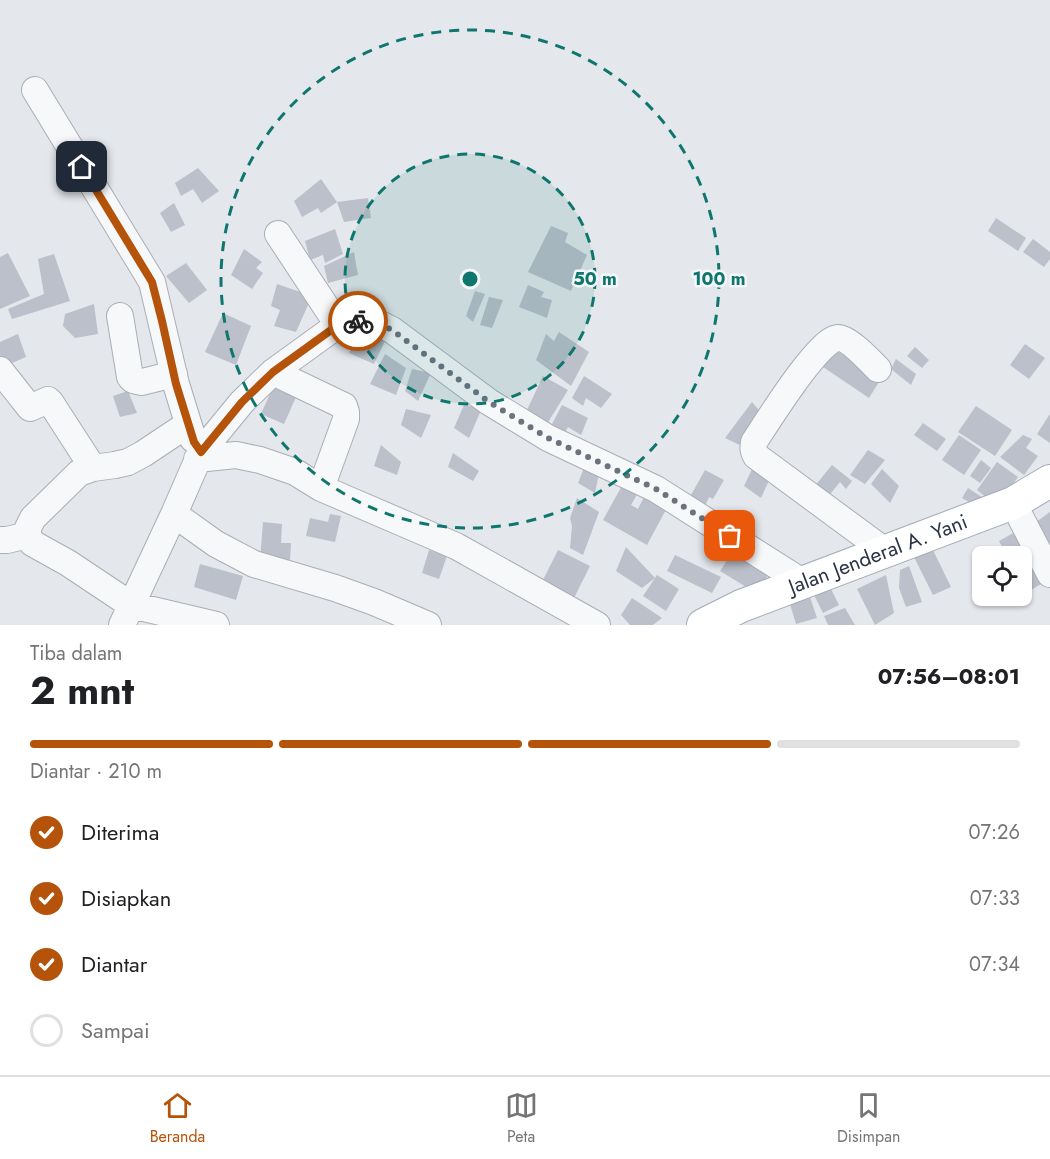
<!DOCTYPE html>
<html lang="id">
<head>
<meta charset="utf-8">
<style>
  body { margin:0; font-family:Jost,sans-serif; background:#f2f2f2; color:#202124; height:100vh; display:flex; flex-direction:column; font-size:22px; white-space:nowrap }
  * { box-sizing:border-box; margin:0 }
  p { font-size:20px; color:#757577 }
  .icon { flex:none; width:33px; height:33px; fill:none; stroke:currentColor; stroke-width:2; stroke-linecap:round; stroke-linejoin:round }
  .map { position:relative; height:625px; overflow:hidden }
  .side { display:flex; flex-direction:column; background:#fff; flex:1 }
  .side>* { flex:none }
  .controls { position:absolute; left:972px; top:546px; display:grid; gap:12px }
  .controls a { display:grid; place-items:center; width:60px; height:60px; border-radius:9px; background:#fff; box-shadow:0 2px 4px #0004; font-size:30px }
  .pin { position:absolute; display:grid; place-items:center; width:51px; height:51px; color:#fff; margin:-26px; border-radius:12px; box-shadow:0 3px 9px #0006 }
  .courier { position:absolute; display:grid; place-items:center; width:60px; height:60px; margin:-30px; border:4px solid #b45309; border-radius:50%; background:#fff; color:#222; box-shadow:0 2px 8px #0007 }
  .headline em { font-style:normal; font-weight:700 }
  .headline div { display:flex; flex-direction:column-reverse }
  .headline { display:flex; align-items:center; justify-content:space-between; height:102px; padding:0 30px }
  h1 { font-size:39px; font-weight:700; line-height:45px }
  .bar { display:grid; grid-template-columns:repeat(4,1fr); gap:9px 6px; align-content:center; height:72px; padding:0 30px }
  .bar i { height:8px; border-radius:4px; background:#e0e0e0 }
  .bar .current { background:#b45309 }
  .bar p { grid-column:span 4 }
  ol { padding:0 30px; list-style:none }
  li { display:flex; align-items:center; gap:18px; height:66px }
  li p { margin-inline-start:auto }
  li .icon { padding:6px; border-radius:50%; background:#b45309; color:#fff; stroke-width:4 }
  li:last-child { color:#757577 }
  li i { width:33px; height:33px; border:3px solid #e0e0e0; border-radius:50% }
  .tab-bar { display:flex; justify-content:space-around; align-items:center; height:84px; border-top:2px solid #e0e0e0; background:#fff; font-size:16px; color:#757577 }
  .tab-bar a { display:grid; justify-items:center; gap:3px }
  .tab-bar .current { color:#b45309 }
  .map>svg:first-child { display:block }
  .building { fill:#bbc0ca }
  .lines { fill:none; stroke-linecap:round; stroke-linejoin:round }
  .minor-casing { stroke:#a9aeb7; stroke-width:28 }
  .major-casing { stroke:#a3abb8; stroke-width:34 }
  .minor { stroke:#f7f8fa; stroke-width:26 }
  .major { stroke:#fff; stroke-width:32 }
  .done { stroke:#6c737f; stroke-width:6; stroke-dasharray:0 10.8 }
  .route { stroke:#b45309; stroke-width:8 }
  .ring { fill:none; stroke:#0f766e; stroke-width:3; stroke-dasharray:10 8 }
  .labels { text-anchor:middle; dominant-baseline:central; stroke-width:5; stroke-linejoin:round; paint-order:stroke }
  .street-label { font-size:21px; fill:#2b3445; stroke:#f4f6f9 }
  .centre { fill:#0f766e; stroke:#f4f6f9; stroke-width:3 }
  .ring-label { font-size:18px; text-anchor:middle; font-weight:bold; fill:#0f766e; stroke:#f4f6f9; stroke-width:5; stroke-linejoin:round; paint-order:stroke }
</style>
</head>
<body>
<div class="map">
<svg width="1050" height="625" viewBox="0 0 1050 625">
  <rect width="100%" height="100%" fill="#e4e7ec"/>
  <!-- building -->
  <path class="building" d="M198,168L219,191L202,203L193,189L181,196L175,183Z
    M321,179L337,202L321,213L318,208L302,217L294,201Z
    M368,198L371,218L344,222L337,202Z
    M174,203L185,225L171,232L160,213Z
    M996,218L1026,238L1018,251L988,231Z
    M551,226L568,233L565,242L587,255L571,291L528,272Z
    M335,229L343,254L325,263L323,255L310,260L305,241Z
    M1033,239L1050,252V259L1044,267L1023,252Z
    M244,249L262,262L256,268L263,273L252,289L231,275Z
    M354,252L358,275L328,283L324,266Z
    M8,253L30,296L0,309V257Z
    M54,254L70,301L12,319L8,309L44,294L38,259Z
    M186,263L207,290L189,303L166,276Z
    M277,284L312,296L296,332L274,326L280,310L271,306Z
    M528,285L544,292L541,297L552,300L547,318L519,307Z
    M475,291L485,294L473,322L466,316Z
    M489,297L503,300L492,328L480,325Z
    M94,304L98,334L75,338L63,326L65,314Z
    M223,313L251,326L236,365L205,352Z
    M361,327L386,339L374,364L349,353Z
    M559,332L589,352L571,386L536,360L546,334L554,341Z
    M18,334L26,357L0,368V342Z
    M1025,344L1045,358L1029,379L1010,365Z
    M915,347L929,360L922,368L907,356Z
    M833,348L858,365L879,382L869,398L823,367Z
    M385,354L406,368L396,395L370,384Z
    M896,359L916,374L911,385L891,369Z
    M412,369L431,373L418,401L405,391Z
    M543,376L568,390L547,424L526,412Z
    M584,376L612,394L601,408L586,398L583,406L572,398Z
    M273,387L296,397L284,424L261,414Z
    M128,391L137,413L120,417L113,396Z
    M752,402L764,416L746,448L725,438Z
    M464,405L482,408L469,438L454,428Z
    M562,405L588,418L581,435L568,427L563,436L550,428Z
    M976,406L1012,430L995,456L958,432Z
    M406,409L431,415L421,438L401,425Z
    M1050,414V443L1037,434Z
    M923,423L946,439L937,451L914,435Z
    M959,435L981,450L964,475L942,460Z
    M1023,435L1032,439L1026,448L1038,456L1024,475L1000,457Z
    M381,445L401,462L397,475L374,466Z
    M868,450L885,460L865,484L850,475Z
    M453,453L479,471L473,481L448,467Z
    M587,460L600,468L595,493L578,483Z
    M981,460L991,468L980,483L970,476Z
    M997,462L1018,477L1001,501L992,502L977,490Z
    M754,465L771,476L761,498L744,486Z
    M832,465L852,481L846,489L840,482L827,498L814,487Z
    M882,469L899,486L890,503L871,484Z
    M705,470L724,480L713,499L709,497L705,506L691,495Z
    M624,482L639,491L631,505L638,509L647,491L669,504L647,545L603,520Z
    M968,488L988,501L979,508L962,498Z
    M577,498L599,512L583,555L570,548L572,526L570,518Z
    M1050,512V557L1029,527Z
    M330,514L341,516L335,542L306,536L310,518L328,522Z
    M263,522L282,524L281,543H291L290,562L260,560Z
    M1017,531L1036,552L1022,560V556H1007L999,541Z
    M626,547L655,578L642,588L616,571Z
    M735,548L771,571L756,593L720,571Z
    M932,548L951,587L933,595L914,557Z
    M429,550L447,556L439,579L422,573Z
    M558,550L590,566L573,600L541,584Z
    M675,555L721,577L712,593L667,571Z
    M1036,555L1050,579L1029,591L1022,578V563Z
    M200,564L243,576L236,600L194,587Z
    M909,566L922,602L906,607L899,588L900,570Z
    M657,575L679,589L666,611L643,596Z
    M886,575L894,613L875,625L857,589Z
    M829,585L839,605L823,613L813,593Z
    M809,594L817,618L796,624L790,604Z
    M632,598L662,618L653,625H630L621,615Z
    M845,608L855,625H828L824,616Z"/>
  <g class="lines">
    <!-- minor casing -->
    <g class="minor-casing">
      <path id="minor" d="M35,90L152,282L176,384L193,439
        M278,234L338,325
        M120,316L130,377L133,380L142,382L174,374
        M878,369C870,361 849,338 838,338C819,338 766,424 754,442C753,448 753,451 756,456L885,551
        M0,370L30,408L48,400L51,403L93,468
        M273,372L344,406L346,412V419L321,488L456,546L597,625
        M188,424L143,454L128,462L115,465L93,468L79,473L33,518L28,528V535L32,543L68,563L131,605L216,625
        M197,459L236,455L260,460L295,472L321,488
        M1013,503L1050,574
        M174,514L216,544L254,564L335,588L374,602L428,625
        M0,540H7L28,535
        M122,625L174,514L201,452L242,402L273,372L338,325L360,320L378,323L392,330L489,402L548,438L656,489L804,583"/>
    </g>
    <!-- major casing -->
    <g class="major-casing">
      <g id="major">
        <path id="s1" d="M703,625L741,606L1013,503L1050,481"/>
      </g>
    </g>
    <!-- minor -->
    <use href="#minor" class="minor"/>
    <!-- major -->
    <use href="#major" class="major"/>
  </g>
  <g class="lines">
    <!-- done -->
    <path class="done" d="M358,321L378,323L392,330L489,402L548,438L656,489L730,536"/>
    <!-- route -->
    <path class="route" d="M82,167L152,282L162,321L176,384L194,442L201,452L242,402L273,372L338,325L358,321"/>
  </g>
  <!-- distance rings -->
  <circle cx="470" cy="279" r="125" fill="#0f766e" fill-opacity=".12"/>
  <g class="ring">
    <circle cx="470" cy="279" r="125"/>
    <circle cx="470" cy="279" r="249"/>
  </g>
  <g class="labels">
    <!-- street labels -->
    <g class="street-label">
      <text stroke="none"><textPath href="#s1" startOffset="189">Jalan Jenderal A. Yani</textPath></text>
    </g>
  </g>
  <circle cx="470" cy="279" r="9" class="centre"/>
  <g class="ring-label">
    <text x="595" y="285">50 m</text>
    <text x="719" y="285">100 m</text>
  </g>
</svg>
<div class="controls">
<a><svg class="icon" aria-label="locate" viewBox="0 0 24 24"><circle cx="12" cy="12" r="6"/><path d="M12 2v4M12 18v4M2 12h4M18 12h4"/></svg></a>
</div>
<div class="pin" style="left:730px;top:536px;background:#ea580c"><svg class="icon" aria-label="bag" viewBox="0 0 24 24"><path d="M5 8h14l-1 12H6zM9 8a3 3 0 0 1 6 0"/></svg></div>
<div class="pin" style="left:82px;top:167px;background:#1f2937"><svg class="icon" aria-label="home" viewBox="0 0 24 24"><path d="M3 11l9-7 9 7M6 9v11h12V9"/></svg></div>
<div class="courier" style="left:358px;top:321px"><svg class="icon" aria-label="bike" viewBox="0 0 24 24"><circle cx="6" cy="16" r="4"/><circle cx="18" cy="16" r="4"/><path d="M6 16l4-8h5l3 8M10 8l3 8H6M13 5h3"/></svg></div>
</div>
<section class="side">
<div class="headline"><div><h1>2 mnt</h1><p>Tiba dalam</p></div><em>07:56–08:01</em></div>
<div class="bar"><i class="current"></i><i class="current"></i><i class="current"></i><i></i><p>Diantar · 210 m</p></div>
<ol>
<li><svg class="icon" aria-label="check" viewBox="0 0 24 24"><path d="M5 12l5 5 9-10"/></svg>Diterima<p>07:26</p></li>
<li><svg class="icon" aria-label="check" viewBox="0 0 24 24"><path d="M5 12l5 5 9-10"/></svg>Disiapkan<p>07:33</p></li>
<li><svg class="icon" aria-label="check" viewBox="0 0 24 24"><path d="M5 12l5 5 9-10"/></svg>Diantar<p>07:34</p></li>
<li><i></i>Sampai</li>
</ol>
</section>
<nav class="tab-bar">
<a class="current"><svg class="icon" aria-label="home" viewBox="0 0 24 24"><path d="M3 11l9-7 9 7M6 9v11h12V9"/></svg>Beranda</a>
<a><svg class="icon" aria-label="map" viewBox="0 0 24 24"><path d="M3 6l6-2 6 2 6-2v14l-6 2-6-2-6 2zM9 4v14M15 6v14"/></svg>Peta</a>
<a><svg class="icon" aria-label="saved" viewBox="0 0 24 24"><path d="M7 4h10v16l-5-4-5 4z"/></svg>Disimpan</a>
</nav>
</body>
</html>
